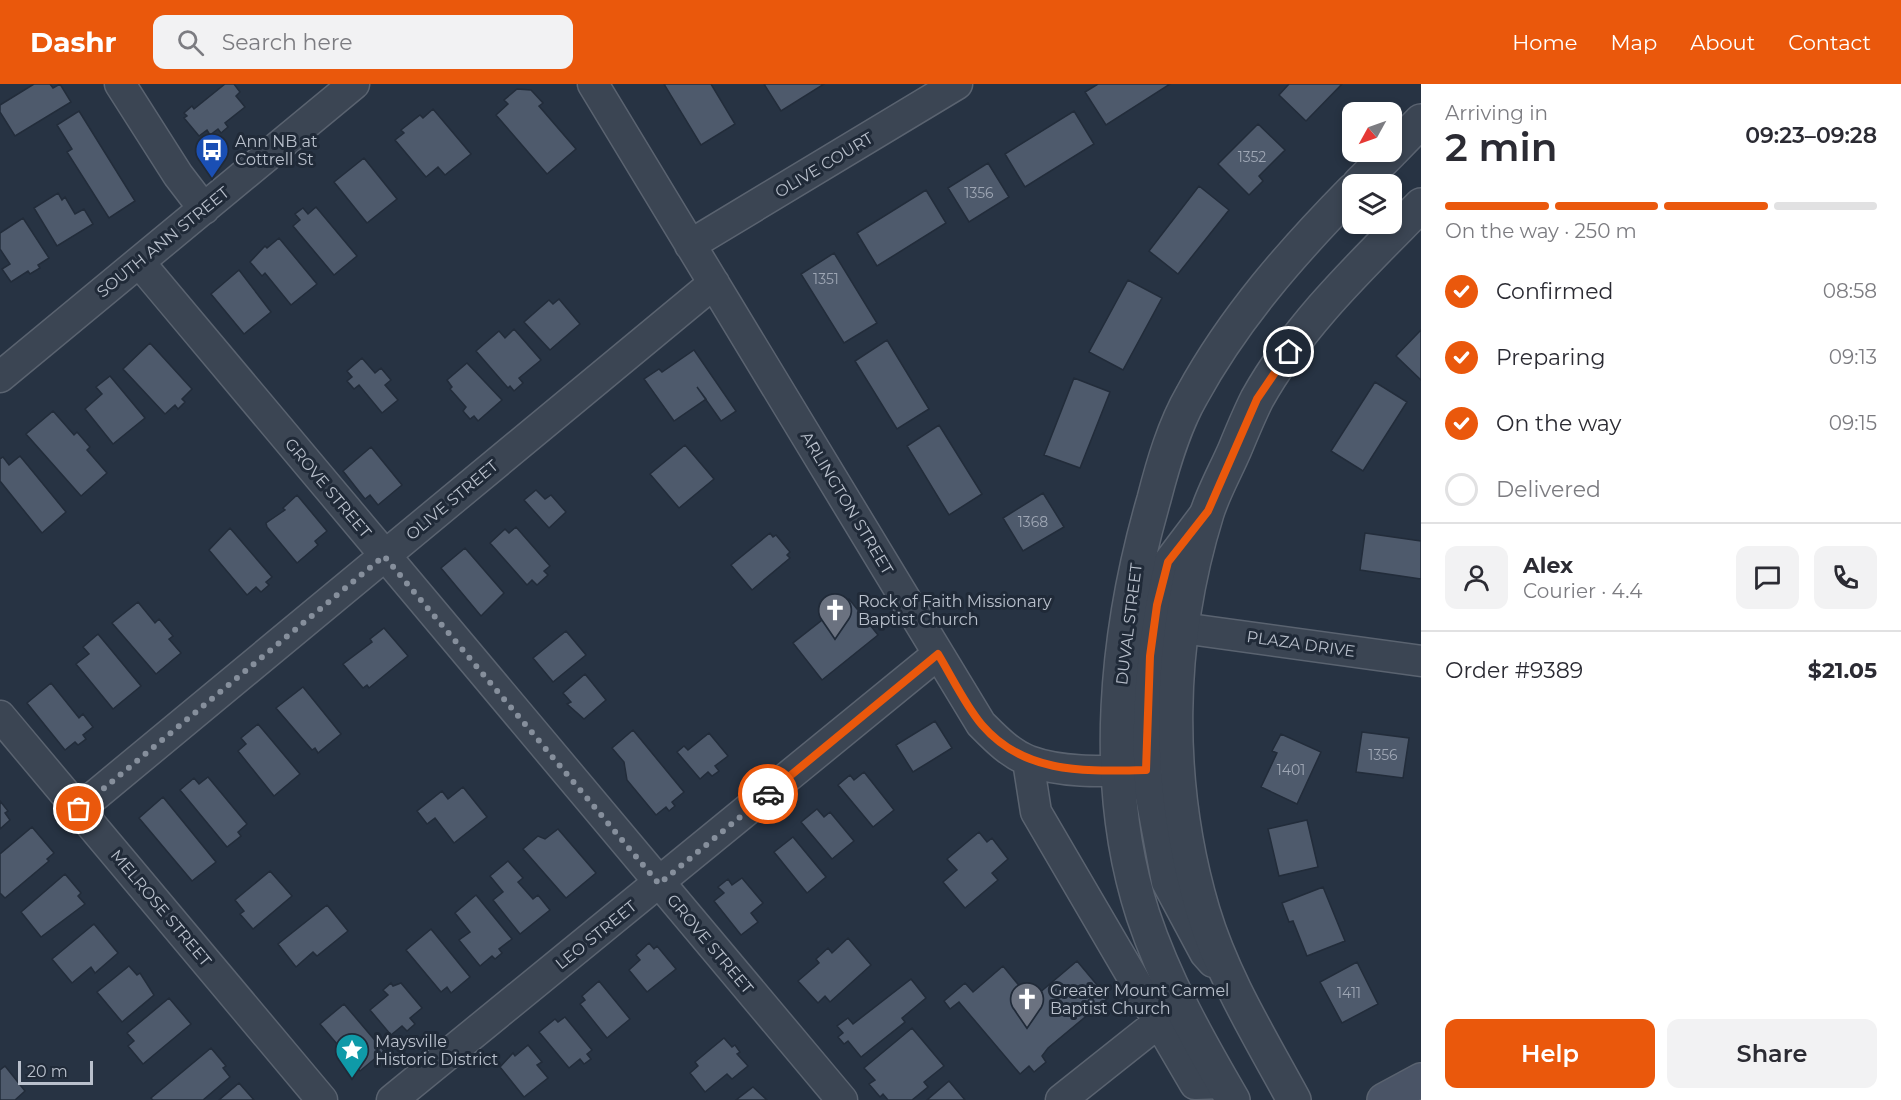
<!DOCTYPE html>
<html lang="en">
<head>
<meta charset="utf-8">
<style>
  body { margin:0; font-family:Montserrat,sans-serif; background:#f2f2f3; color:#2b2b33; height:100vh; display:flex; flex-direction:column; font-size:22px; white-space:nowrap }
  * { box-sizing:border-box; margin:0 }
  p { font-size:20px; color:#7c7c81 }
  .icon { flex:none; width:33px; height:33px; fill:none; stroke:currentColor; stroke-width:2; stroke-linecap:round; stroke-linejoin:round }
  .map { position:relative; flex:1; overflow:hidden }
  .sheet { display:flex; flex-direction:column; background:#fff; width:480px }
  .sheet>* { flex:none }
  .needle { width:39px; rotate:230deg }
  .buttons { position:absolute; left:1342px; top:18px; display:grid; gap:12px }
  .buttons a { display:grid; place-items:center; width:60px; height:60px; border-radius:12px; background:#fff; box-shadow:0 3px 9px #0003; font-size:30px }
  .scale { position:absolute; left:18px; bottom:15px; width:75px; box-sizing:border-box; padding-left:6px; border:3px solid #b9c0cc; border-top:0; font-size:16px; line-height:21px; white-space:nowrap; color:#b9c0cc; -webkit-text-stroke:4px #202a38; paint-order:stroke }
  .pin { position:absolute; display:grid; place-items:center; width:51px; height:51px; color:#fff; margin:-26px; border:3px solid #fff; border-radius:50%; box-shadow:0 2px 6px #0007 }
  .courier { position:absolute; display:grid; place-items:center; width:60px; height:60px; margin:-30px; border:4px solid #ea580c; border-radius:50%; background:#fff; color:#222; box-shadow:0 2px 8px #0007 }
  .headline em { font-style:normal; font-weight:600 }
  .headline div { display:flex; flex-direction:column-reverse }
  .headline { display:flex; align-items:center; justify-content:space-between; height:102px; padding:0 24px }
  h1 { font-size:39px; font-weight:600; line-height:45px }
  .bar { display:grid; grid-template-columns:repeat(4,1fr); gap:9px 6px; align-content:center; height:72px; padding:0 24px }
  .bar i { height:8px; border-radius:4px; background:#e1e1e2 }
  .bar .selected { background:#ea580c }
  .bar p { grid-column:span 4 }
  .line { display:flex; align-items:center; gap:15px; padding:0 24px; border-top:2px solid #e1e1e2 }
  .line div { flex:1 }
  .round { display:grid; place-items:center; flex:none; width:63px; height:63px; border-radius:12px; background:#f2f2f3 }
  ol { padding:0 24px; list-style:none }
  li { display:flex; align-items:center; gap:18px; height:66px }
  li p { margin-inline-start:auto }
  li .icon { padding:6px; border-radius:50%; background:#ea580c; color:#fff; stroke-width:4 }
  li:last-child { color:#7c7c81 }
  li i { width:33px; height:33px; border:3px solid #e1e1e2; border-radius:50% }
  .primary-button { display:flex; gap:12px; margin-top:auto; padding:12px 24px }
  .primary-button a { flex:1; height:69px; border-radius:12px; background:#ea580c; color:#fff; font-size:24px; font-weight:600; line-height:69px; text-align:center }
  .primary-button a+a { background:#f2f2f3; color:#2b2b33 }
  header { display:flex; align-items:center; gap:36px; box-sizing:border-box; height:84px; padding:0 30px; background:#ea580c; color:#fff }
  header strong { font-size:28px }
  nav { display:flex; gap:33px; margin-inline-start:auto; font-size:21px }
  .search { width:420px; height:54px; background:#f2f2f3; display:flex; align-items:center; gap:15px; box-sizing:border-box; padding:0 21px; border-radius:12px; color:#7c7c81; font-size:22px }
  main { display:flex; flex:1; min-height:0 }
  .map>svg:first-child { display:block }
  .building { fill:#4e5a6c; stroke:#222c3a; stroke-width:1.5 }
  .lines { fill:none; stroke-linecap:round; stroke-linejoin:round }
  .minor-casing { stroke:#5a6370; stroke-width:33 }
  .tertiary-casing { stroke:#5a6370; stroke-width:36 }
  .secondary-casing { stroke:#5a6370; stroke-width:36 }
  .minor { stroke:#3b4553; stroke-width:30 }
  .tertiary { stroke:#3b4553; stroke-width:33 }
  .secondary { stroke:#4a5466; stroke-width:33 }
  .done { stroke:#868f9c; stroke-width:6; stroke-dasharray:0 10.8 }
  .route { stroke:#ea580c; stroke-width:8 }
  .labels { text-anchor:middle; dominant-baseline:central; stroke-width:6; stroke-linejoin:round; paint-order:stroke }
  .number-label { font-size:14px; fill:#9ea6b4 }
  .poi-label { font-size:16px; fill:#b9c0cc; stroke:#202a38; text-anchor:start }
  .street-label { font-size:16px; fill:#b9c0cc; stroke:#202a38 }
</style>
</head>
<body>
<header>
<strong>Dashr</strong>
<div class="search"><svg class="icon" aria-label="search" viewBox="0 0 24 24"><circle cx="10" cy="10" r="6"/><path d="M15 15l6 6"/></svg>Search here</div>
<nav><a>Home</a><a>Map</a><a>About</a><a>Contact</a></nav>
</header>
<main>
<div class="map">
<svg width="1421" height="1016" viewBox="0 0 1421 1016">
  <rect width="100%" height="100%" fill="#273343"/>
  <!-- building -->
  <path class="building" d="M34,0H50L53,4L60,0L71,18L15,52L0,28V21Z
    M225,0H234L240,8L236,12L245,23L225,39L228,43L221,49L218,45L210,51L207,46L199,52L184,34L187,32L184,29L192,22L194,25Z
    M664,0H711L735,40L701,61Z
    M764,0H824L781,27Z
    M1098,0H1170L1106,41L1085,8Z
    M1289,0H1342L1306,37L1279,11Z
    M517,5L531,6L543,19L539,22L576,65L547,90L496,31L508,20L504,16Z
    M433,25L471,70L445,91L438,83L426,93L395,56L404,49L401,46L420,31L423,34Z
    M79,27L135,117L109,134L67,68L72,65L57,41Z
    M1074,27L1094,60L1025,103L1005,70Z
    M1258,40L1285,66L1259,92L1263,97L1249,111L1218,80Z
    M364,74L397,115L367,139L334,98Z
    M988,79L1009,113L969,138L948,104Z
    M1199,102L1229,126L1178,190L1149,167Z
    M926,106L946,139L877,182L857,149Z
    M58,109L62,116L65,113L75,130L84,125L93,140L57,162L34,124Z
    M316,123L357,172L334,191L293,142L300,136L295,130L303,124L308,130Z
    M23,134L49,174L38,181L40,184L30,190L28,187L11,198L2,185L10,180L0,165V149Z
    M279,154L317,200L291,221L265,189L262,192L250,178L265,162L267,164Z
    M834,169L877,239L844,259L801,190Z
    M239,186L271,228L244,250L211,210Z
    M1128,196L1162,214L1123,286L1089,268Z
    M559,215L580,240L550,266L524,238L549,216L553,220Z
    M514,245L541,276L519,294L523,299L514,307L510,302L508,304L476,267L499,247L505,254Z
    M1421,246V296L1396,272Z
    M887,256L929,325L897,345L855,277Z
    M150,259L192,305L182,315L185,318L178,325L175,321L165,330L123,285Z
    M694,266L736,327L721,337L697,303L706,315L674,337L644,295L659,285L662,288Z
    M362,274L375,289L381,284L391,296L385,301L398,316L382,329L359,301L354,305L347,297L352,293L347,287Z
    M467,279L502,316L478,337L474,332L470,335L463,327L466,323L450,305L452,303L447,296Z
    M110,292L145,334L113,360L85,325L102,310L96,303Z
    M1074,294L1110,308L1080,384L1044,371Z
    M1375,298L1407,318L1363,387L1331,367Z
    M53,327L74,351L77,348L90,363L87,366L107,389L81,412L26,350Z
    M939,341L982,410L949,431L907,362Z
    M685,361L714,395L679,424L650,390Z
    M371,363L402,401L378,421L370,411L365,415L343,387Z
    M20,372L66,428L42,449L0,397V375L3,373L9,381Z
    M536,406L545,415L551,411L566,428L549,444L524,416Z
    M1043,409L1064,443L1023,467L1003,434Z
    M297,411L327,447L315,457L318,461L297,479L267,443L266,439L285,426L283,424Z
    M516,443L550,482L544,487L548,491L537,501L532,496L527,501L490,459L505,445L509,449Z
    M230,444L272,493L266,498L269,501L261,508L256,503L247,511L209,466Z
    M770,449L773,453L776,451L790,468L787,471L790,474L752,506L731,481Z
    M1365,449L1421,457V495L1360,486Z
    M465,464L504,509L481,532L441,484Z
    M849,515L878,551L822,596L793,559Z
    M138,518L155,539L159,535L173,552L169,555L181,569L156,590L112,539Z
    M384,544L408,572L369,604L367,601L363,604L343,580L372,558L370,555Z
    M566,547L586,571L553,598L533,574Z
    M98,550L141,602L113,625L76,580L89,570L83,563Z
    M585,590L606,616L584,635L567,620L571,618L563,609Z
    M51,599L79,634L83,630L93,643L83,651L86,655L78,661L75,658L65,666L27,619Z
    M303,603L341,650L318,669L315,664L312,666L276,624Z
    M935,637L952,664L913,688L896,661Z
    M258,640L300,690L274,712L238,667L246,660L241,654Z
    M633,646L684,708L672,718L675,722L669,727L666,723L656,731L627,696L624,678L612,664Z
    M1362,648L1409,654L1403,694L1356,688Z
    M709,649L728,672L715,682L719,687L712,692L708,688L700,695L677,668L684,662L688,666Z
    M1281,650L1321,668L1297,720L1261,703L1277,669L1272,667Z
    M864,688L894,726L873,743L838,701L850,691L854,696Z
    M208,693L247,740L238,748L241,752L227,763L180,706L194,694L199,700Z
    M463,703L487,733L454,759L435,734L427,740L417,727L442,707L448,715Z
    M163,713L216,778L192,797L139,734Z
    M0,717L8,727L5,729L10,736L0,745Z
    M817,725L824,733L830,728L854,757L832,775L801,738Z
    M1307,736L1318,783L1279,792L1268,745Z
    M32,743L54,769L47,775L49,777L5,814L0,809V770Z
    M558,745L596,789L566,814L523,765L538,752L545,755Z
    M979,748L987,758L992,754L1008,775L992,789L998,796L965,824L943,798L957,786L947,775Z
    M793,753L826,793L807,809L774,768Z
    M508,777L523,794L518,798L533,815L538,811L550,826L520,850L493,816L503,808L490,792Z
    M270,787L292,812L253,845L240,830L244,827L235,816Z
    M65,790L81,809L78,812L85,820L41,853L21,828Z
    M742,794L763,819L751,829L758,838L741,851L714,817L724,809L718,803L728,795L732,801Z
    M1323,803L1345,857L1307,872L1293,837L1289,838L1282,819Z
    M476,811L512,855L499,865L502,869L495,875L492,872L480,882L459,856L470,848L455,829Z
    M327,821L348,847L317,872L313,868L296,883L278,860Z
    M94,840L118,869L95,889L91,883L72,899L52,875Z
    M431,845L470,893L451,909L447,903L441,908L406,866Z
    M848,854L871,881L830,918L825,912L818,919L798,897L819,879L816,875L828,864L832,869Z
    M649,859L654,865L657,862L676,885L647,908L629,886L640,876L636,871Z
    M1077,877L1108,914L1048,964L1042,972L1046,978L1034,988L1029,982L1020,990L959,918L950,925L944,917L965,899L973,908L1003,882L1031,916Z
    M1357,878L1378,920L1342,939L1320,898Z
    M129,882L137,891L140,889L154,911L122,938L97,908Z
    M911,895L926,914L902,934L905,938L861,973L848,957L844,960L838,953L843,949L837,942L848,934L853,940Z
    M599,897L630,935L607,954L580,920L585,916L582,912Z
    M391,899L393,902L401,899L422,924L410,934L415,940L407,947L402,942L391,951L370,926L388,911L383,906Z
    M169,914L191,940L143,980L128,962L134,957L127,949Z
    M344,920L384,967L360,987L320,940Z
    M565,933L592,966L587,970L591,975L584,980L580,975L569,984L539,948L555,935L558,938Z
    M912,944L944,982L924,998L928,1003L912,1016H888L883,1010L880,1013L869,1000L875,996L864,984Z
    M724,954L732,963L735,961L740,968L737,970L748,982L732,995L727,990L705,1008L690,989L698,982L695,978Z
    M528,961L542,978L537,981L548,994L524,1013L500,983L513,969L515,972Z
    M211,964L226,982L223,984L230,993L203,1016H153L151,1014Z
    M5,982L25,1007L15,1016H0V986Z
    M949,997L965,1016H927Z
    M239,999L254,1016H219Z
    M753,1003L767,1016H736Z"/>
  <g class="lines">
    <!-- minor casing -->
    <g class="minor-casing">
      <path id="minor" d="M120,0L178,91L204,125
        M593,0L981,640C995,654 1009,669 1029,677C1064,690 1109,687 1146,686
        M690,161L957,0
        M139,178L842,1016
        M0,293L354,0
        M1205,430L1168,479L1157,521L1150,572L1146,686L1167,798L1205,869L1213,878
        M1182,544L1421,577
        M0,632L322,1016
        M1028,677L1036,728L1195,1000L1223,999
        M79,725L714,199
        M392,1016L938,570
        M1061,1016L1159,938"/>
    </g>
    <!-- tertiary casing -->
    <g class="tertiary-casing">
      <path id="tertiary" d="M1392,67L1421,37
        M1359,100L1391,68
        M1233,1016C1198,956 1165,897 1143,831C1100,699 1116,546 1154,415C1163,380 1174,342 1192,311C1234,234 1292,168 1353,106
        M1294,1016C1261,955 1223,894 1203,827C1165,698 1167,558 1207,429C1214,407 1226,386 1235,365C1242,348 1249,331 1257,315C1298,241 1363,180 1421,121"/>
    </g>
    <!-- secondary casing -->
    <g class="secondary-casing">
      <path id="secondary" d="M1384,1016L1421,996"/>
    </g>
    <!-- minor -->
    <use href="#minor" class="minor"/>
    <!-- tertiary -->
    <use href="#tertiary" class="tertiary"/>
    <!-- secondary -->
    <use href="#secondary" class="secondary"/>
  </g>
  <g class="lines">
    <!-- done -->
    <path class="done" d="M79,725L384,472L659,800L768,710"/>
    <!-- route -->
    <path class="route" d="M768,710L938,570C952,593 965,621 982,641C1025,691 1086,687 1146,686L1150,572L1157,521L1168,478L1208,427L1257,315L1289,268"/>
  </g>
  <!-- icons -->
  <defs>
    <g id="bus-pin" transform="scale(1.725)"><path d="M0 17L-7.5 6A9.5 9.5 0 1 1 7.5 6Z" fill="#1a4fb4" stroke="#202a38"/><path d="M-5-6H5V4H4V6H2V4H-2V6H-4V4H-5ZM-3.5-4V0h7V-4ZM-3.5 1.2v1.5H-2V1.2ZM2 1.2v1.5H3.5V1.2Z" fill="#fff"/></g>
    <g id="church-pin" transform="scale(1.725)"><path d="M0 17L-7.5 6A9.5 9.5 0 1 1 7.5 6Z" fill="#6b7280" stroke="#202a38"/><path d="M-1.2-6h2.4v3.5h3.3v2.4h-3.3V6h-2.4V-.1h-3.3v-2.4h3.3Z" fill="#fff"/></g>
    <g id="sight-pin" transform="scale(1.725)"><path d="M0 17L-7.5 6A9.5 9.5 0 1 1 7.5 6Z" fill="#0f9aa8" stroke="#202a38"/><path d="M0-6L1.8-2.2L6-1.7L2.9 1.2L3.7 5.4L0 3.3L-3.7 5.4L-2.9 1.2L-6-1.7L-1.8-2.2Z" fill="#fff"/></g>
  </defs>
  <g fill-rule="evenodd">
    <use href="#bus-pin" x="212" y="66"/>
    <use href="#church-pin" x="835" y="526"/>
    <use href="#church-pin" x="1027" y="915"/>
    <use href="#sight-pin" x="352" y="966"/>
  </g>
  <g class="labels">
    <!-- number labels -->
    <g class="number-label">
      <text x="1252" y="73">1352</text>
      <text x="979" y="109">1356</text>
      <text x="826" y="195">1351</text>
      <text x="1033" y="438">1368</text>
      <text x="1383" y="671">1356</text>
      <text x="1291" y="686">1401</text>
      <text x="1349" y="909">1411</text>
    </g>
    <!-- poi labels -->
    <g class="poi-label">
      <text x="235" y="57">Ann NB at<tspan x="235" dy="18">Cottrell St</tspan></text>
      <text x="858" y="517">Rock of Faith Missionary<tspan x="858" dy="18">Baptist Church</tspan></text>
      <text x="1050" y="906">Greater Mount Carmel<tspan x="1050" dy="18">Baptist Church</tspan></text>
      <text x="375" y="957">Maysville<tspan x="375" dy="18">Historic District</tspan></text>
    </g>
    <!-- street labels -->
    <g class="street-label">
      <text transform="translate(824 81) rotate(-31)">OLIVE COURT</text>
      <text transform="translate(163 158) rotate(-39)">SOUTH ANN STREET</text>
      <text transform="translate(328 404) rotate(50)">GROVE STREET</text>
      <text transform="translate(452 416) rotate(-40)">OLIVE STREET</text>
      <text transform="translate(847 419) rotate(59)">ARLINGTON STREET</text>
      <text transform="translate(1129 540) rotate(-83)">DUVAL STREET</text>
      <text transform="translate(1301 560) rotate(8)">PLAZA DRIVE</text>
      <text transform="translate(161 824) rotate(50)">MELROSE STREET</text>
      <text transform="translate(596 851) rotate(-39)">LEO STREET</text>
      <text transform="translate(710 860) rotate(50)">GROVE STREET</text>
    </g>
  </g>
</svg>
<div class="buttons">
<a><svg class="needle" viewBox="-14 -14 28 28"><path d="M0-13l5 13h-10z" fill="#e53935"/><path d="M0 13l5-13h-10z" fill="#7c7c81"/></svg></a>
<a><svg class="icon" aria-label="layers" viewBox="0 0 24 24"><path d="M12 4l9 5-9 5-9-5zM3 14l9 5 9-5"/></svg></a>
</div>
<div class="scale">20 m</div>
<div class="pin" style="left:79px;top:725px;background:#ea580c"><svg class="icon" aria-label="bag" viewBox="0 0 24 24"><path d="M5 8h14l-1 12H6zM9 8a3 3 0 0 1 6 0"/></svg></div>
<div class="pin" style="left:1289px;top:268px;background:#1f2937"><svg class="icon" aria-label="home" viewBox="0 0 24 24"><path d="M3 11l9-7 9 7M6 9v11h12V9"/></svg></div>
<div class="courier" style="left:768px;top:710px"><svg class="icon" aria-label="car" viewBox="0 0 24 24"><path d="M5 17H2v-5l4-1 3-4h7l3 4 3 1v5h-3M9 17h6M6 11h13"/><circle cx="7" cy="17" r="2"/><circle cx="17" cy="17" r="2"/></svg></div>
</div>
<section class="sheet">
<div class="headline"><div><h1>2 min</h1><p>Arriving in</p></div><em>09:23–09:28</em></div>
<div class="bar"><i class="selected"></i><i class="selected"></i><i class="selected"></i><i></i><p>On the way · 250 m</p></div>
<ol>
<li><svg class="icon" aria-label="check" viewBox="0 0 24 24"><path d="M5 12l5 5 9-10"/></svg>Confirmed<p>08:58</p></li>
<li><svg class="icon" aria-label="check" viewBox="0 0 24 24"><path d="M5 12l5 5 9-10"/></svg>Preparing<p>09:13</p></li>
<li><svg class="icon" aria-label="check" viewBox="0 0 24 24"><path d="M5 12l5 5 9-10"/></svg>On the way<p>09:15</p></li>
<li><i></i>Delivered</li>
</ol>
<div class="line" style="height:108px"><a class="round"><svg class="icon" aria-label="person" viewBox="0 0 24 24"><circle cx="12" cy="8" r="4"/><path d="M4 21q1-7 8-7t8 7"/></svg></a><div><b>Alex</b><p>Courier · 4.4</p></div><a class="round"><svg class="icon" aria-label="chat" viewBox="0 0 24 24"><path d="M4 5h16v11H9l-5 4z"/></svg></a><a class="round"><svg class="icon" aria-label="phone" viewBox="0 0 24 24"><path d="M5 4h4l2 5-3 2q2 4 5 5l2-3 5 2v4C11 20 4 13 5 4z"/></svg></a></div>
<div class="line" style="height:78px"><div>Order #9389</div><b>$21.05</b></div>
<div class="primary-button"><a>Help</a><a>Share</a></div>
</section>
</main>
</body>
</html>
